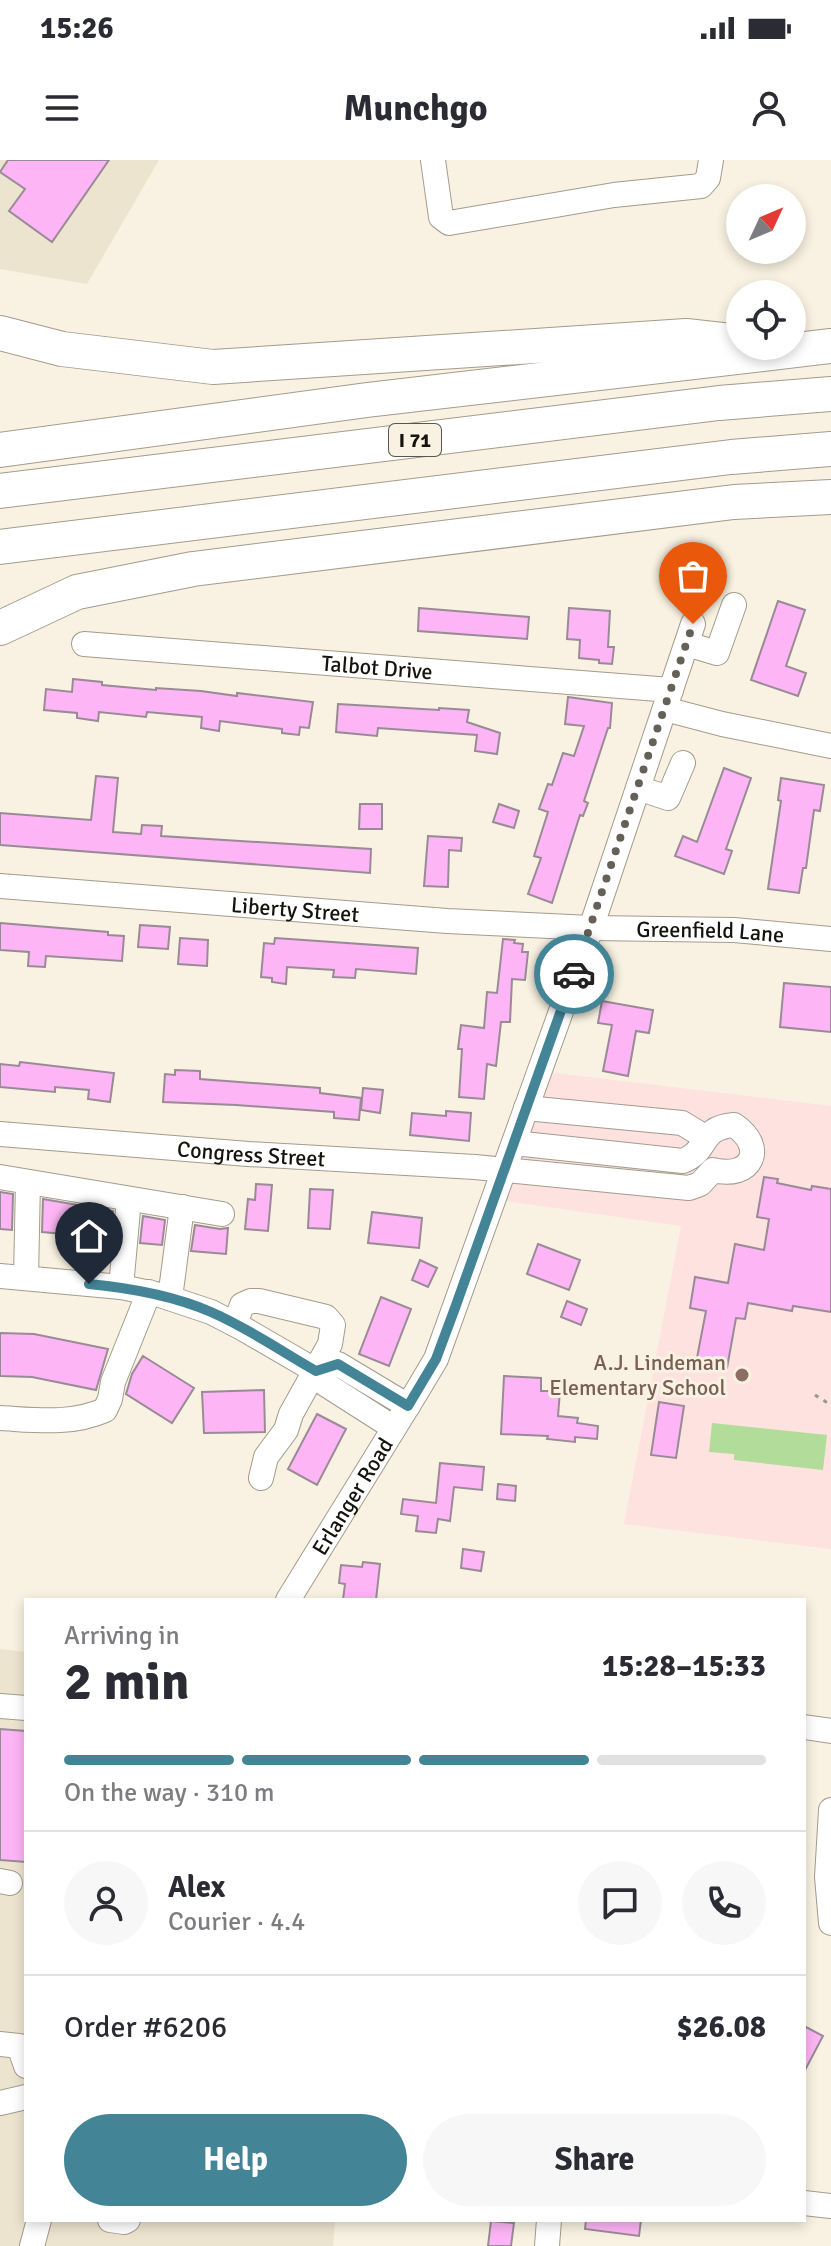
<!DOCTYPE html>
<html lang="en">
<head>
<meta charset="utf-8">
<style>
  body { margin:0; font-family:Signika,sans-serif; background:#f7f7f7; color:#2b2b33; height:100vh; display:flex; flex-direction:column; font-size:30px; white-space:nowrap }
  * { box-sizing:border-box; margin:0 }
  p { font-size:26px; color:#7c7c81 }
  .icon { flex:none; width:44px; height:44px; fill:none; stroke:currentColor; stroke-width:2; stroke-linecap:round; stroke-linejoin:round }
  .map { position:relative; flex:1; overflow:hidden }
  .details { position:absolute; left:24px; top:1438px; width:782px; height:624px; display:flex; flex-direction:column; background:#fff; border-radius:0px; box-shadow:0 4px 12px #0003 }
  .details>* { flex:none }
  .needle { width:52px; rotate:46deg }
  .buttons { position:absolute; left:726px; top:24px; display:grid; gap:16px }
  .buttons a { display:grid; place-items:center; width:80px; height:80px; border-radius:50%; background:#fff; box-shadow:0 4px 12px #0003; font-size:40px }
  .pin { position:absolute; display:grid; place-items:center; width:68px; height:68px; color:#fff; margin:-82px -34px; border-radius:50% 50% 50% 0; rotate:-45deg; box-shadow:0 0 8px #0007 }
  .pin .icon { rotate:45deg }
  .courier { position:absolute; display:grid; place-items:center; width:80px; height:80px; margin:-40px; border:6px solid #438597; border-radius:50%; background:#fff; color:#222; box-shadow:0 2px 10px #0007 }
  .head em { font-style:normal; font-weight:700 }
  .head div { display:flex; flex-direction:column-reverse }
  .head { display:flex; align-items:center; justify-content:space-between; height:136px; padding:0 40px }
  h1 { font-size:52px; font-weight:700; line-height:60px }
  .bar { display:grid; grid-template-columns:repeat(4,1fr); gap:12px 8px; align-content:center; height:96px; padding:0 40px }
  .bar i { height:10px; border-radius:6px; background:#e1e1e2 }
  .bar .current { background:#438597 }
  .bar p { grid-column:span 4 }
  .line { display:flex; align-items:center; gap:20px; padding:0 40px; border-top:2px solid #e1e1e2 }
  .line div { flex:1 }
  .round { display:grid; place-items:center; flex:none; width:84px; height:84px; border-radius:42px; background:#f7f7f7 }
  .cta { display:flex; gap:16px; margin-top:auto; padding:16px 40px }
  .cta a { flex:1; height:92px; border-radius:48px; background:#438597; color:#fff; font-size:32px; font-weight:700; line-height:92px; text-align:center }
  .cta a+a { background:#f7f7f7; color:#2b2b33 }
  .status { display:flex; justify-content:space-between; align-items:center; height:56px; padding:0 40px; background:#fff; direction:ltr }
  .status svg { height:22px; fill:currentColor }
  header { display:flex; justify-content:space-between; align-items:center; height:104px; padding:0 40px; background:#fff; font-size:36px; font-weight:700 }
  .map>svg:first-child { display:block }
  .commercial { fill:#ede4cf }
  .education { fill:#fde2df }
  .green { fill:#b1dc99 }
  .building { fill:#fdb5f5; stroke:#988b96; stroke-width:2 }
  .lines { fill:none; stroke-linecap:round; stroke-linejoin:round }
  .minor-casing { stroke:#a39c8d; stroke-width:26 }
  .highway-casing { stroke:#a39c8d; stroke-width:36 }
  .path { stroke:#9b968a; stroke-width:3; stroke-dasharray:4 6; stroke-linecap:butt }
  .minor { stroke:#fff; stroke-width:24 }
  .highway { stroke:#fff; stroke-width:34 }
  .done { stroke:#656158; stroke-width:8; stroke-dasharray:0 14.4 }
  .route { stroke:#438597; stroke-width:10 }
  .education-dot { fill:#8d6e63; stroke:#f9f2e2; stroke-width:3 }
  .labels { text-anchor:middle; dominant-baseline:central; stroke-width:6; stroke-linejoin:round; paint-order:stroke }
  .shield { fill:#f9f2e2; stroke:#59564d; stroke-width:2 }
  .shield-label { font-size:20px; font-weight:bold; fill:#15130d }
  .street-label { font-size:22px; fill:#15130d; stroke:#f9f2e2 }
  .education-label { font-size:22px; fill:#785e54; stroke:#f9f2e2; text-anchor:end }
</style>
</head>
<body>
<div class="status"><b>15:26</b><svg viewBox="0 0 49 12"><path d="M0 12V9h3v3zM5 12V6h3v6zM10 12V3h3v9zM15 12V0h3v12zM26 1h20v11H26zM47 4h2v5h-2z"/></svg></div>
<header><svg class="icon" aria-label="menu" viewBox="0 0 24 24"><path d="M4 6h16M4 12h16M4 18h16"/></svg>Munchgo<svg class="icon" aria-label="person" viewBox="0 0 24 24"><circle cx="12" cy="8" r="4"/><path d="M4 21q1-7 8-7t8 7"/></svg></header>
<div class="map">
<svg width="831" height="2086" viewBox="0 0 831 2086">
  <rect width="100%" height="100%" fill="#f9f2e2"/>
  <!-- commercial -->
  <path class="commercial" d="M0,0H159L87,124L0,109Z
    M0,1489L26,1492V2060H335L333,2086H0Z"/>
  <!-- education -->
  <path class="education" d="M539,911L831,946V1389L624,1364L681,1066L493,1039Z"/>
  <!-- green -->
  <path class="green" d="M712,1263L827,1275L823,1310L734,1300V1294L709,1292Z"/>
  <!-- building -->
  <path class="building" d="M8,0H109L52,82L9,51L25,29L0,12Z
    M778,441L805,450L786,506L806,513L798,536L751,520Z
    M419,448L529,457L527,479L418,471Z
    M569,448L610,451L608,487H614L612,504L599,503V500L579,498L580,480L567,479Z
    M73,519L102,522V525L156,530V528L201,531L237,536V533L313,542L309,568L300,567L299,575L282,573V569L220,561L219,571L201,568L202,557L147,552L146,557L99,552L98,561L77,558V553L44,550L46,529L72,532Z
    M568,537L612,543L610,568H608L584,641L588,643L583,656L580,655L552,743L528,734L541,698L534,696L548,652L539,649L548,624L552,625L563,593L574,596L584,566L565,564Z
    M338,544L439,550V548L469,550L467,562L500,573L497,594L475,591L477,575L378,568L377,576L336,572Z
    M724,608L751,618L726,689L732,691L724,714L675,696L683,676L697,682Z
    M96,616L118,618L113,672L141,674L142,665L162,666L161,676L371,689L370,713L0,685V653L91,660Z
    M781,618L824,625L820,651L814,650L806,708H803L799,733L768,729L781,641L778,640Z
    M360,644H382V669H359Z
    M499,644L519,651L514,668L493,662Z
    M428,676L462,678L461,691L449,690L448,727L424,726Z
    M0,763L108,772V775L124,776L122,801L46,796L45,807L28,806L29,792L0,790Z
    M140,765L170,767L168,789L138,787Z
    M180,778L208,780L207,806L178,804Z
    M275,778L418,788L416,814L356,809L355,818L333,817L334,810L287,807L286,824L272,822V818L261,817L264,783L274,784Z
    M503,779L515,780L514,783L523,784L522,792H528L525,820L512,819L510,862H501L496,906L487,904L484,939L459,937L462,889H458L461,865L484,868L487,832L497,833Z
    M784,823L831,827V872L780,867Z
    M602,841L653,850L649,873L636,871L628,916L603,911L612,865L598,863Z
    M20,902L114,913L110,942L88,939L89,930L55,927V932L0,927V904L19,906Z
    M175,910L200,911V919L320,928V933L361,938L359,960L334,958V952L236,945L163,942L165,914L175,915Z
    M363,928L383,930L380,953L361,950Z
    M446,951L471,953L469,981L410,975L412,953L446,956Z
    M764,1017L778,1019L777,1023L811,1030L812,1026L831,1029V1152L793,1146L792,1151L748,1143L745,1159L736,1158L727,1208L696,1203L706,1151L690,1148L695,1117L728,1123L735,1084L764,1090L769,1059L757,1057Z
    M256,1024L272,1025L268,1071L245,1069L248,1039L255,1040Z
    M310,1029L333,1030L330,1069L308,1068Z
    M0,1032L13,1034L12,1070L0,1069Z
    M43,1039L113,1051L110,1078L42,1072Z
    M372,1052L422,1058L419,1088L368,1083Z
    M143,1056L165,1060L162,1085L140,1083Z
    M195,1065L220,1069L228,1068L226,1094L191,1091Z
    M538,1084L580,1100L569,1130L527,1114Z
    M420,1100L437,1108L428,1127L412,1120Z
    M381,1137L411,1149L389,1206L359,1194Z
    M567,1141L587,1149L581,1165L561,1157Z
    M0,1173L34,1174L108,1189L96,1230L32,1217L0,1216Z
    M143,1196L194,1228L172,1263L126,1234L132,1214Z
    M504,1216L541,1218V1231H560L558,1256L578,1258L577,1263L598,1266L597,1279L575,1277V1282L547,1279L548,1276L501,1274Z
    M264,1230L265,1272L204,1273L202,1232Z
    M659,1242L684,1246L676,1298L651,1295Z
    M317,1254L346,1269L317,1325L288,1309Z
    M440,1303L484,1307L482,1330L454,1327L450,1361L438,1359L436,1373L416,1371L418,1356L401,1354L403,1339L436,1343Z
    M498,1324L516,1326L515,1341L497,1339Z
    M463,1389L484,1392L481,1411L461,1408Z
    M363,1402L380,1404L376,1440H343L345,1424L339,1423L341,1405L362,1407Z
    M0,1569L26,1571V1702L0,1700Z
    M804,1866L823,1876L804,1912Z
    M586,2060H641L639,2076L585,2069Z
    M491,2061L514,2063L511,2086H488Z"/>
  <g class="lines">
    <!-- minor casing -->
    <g class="minor-casing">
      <g id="minor">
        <path d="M433,0L441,57L449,63L614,35L701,26L708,18L711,0"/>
        <path id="s1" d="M84,484L671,530"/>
        <path d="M687,484L717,493L734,445"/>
        <path d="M665,549L722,564L831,586"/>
        <path d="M638,628L668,638L683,603"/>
        <path id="s2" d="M0,726L447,761L591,768L734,770L831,779"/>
        <path d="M526,948L682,963L705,977"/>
        <path id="s3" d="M0,974L248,994L475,1007L689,1028L700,1024L713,1010C752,1020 767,987 734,965C698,968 710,990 683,1001L514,983"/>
        <path d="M0,1017L222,1054"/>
        <path d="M0,1116L121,1127L160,1135L211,1152L242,1168L316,1211L325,1224L394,1268"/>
        <path d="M26,1118L28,1022"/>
        <path d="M121,1127L129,1039"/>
        <path d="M170,1138L182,1047"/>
        <path d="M235,1164L242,1145L251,1141H259L326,1157L333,1165L330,1184L291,1254L286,1270L266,1297L261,1318"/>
        <path d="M316,1211L338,1204L408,1246"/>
        <path d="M0,1258C36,1260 71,1265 105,1250L110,1239L113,1222L149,1132"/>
        <path id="s4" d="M288,1440L417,1231L436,1199L591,768L693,464"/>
        <path d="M0,1546L26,1548"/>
        <path d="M804,1567L831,1571"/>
        <path d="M831,1650L827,1717L831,1763"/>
        <path d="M0,1721L10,1723"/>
        <path d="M0,1884L19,1886L26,1906"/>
        <path d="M0,1943L26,1937"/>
        <path d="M804,2043L831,2046"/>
        <path d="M110,2060L124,2062L128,2060"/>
        <path d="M32,2086L39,2060"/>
        <path d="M547,2086L549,2060"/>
      </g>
    </g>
    <!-- highway casing -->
    <g class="highway-casing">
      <path id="highway" d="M0,173L62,189L213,207L686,176L740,182
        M0,290L367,240L831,186
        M0,331L719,243L831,234
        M0,387L731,297L831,289
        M0,468L77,432L193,409L734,342L831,337"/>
    </g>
    <!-- path -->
    <path class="path" d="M815,1235L831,1245"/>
    <!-- minor -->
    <use href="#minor" class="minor"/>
    <!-- highway -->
    <use href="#highway" class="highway"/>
  </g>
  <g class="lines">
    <!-- done -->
    <path class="done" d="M574,814L693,464"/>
    <!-- route -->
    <path class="route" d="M89,1124C131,1128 172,1135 211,1152C248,1168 281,1191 316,1211L338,1204L408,1246L436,1199L455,1148L574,814"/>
  </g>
  <!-- markers -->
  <circle class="education-dot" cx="742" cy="1215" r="8"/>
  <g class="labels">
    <!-- shield labels -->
    <rect class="shield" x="389" y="264" width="52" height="32" rx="6"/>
    <g class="shield-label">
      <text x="415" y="280">I 71</text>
    </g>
    <!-- street labels -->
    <g class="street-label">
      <text stroke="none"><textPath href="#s1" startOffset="294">Talbot Drive</textPath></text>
      <text stroke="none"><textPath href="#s2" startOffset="296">Liberty Street</textPath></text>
      <text stroke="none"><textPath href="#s2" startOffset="712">Greenfield Lane</textPath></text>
      <text stroke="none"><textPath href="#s3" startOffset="252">Congress Street</textPath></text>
      <text stroke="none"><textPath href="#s4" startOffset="122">Erlanger Road</textPath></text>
    </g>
    <!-- education labels -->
    <g class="education-label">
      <text x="726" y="1202">A.J. Lindeman<tspan x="726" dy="25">Elementary School</tspan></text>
    </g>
  </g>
</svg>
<div class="buttons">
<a><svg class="needle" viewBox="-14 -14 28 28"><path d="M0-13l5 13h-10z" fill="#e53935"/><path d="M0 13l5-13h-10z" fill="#7c7c81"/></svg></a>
<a><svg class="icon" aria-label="locate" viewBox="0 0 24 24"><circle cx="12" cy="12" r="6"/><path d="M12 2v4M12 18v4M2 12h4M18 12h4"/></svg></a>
</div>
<div class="pin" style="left:693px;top:464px;background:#ea580c"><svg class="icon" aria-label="bag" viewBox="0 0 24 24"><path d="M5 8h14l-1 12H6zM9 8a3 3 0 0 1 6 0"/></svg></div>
<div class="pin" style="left:89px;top:1124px;background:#1f2937"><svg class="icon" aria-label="home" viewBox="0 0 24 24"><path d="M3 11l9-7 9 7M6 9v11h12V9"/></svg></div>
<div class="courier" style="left:574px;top:814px"><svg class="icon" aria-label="car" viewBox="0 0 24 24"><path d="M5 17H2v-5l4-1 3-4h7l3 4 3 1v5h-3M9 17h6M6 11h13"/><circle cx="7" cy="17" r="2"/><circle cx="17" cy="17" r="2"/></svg></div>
<section class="details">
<div class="head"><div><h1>2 min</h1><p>Arriving in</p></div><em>15:28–15:33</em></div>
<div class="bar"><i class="current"></i><i class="current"></i><i class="current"></i><i></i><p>On the way · 310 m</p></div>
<div class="line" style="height:144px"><a class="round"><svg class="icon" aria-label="person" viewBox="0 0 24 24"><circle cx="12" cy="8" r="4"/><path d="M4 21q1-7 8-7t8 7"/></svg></a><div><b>Alex</b><p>Courier · 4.4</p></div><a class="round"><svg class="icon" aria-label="chat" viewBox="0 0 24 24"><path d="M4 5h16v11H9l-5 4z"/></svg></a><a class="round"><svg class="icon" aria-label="phone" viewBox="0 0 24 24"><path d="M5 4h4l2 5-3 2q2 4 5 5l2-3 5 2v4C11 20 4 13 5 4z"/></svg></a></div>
<div class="line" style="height:104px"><div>Order #6206</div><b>$26.08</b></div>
<div class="cta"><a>Help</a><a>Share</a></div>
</section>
</div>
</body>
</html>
